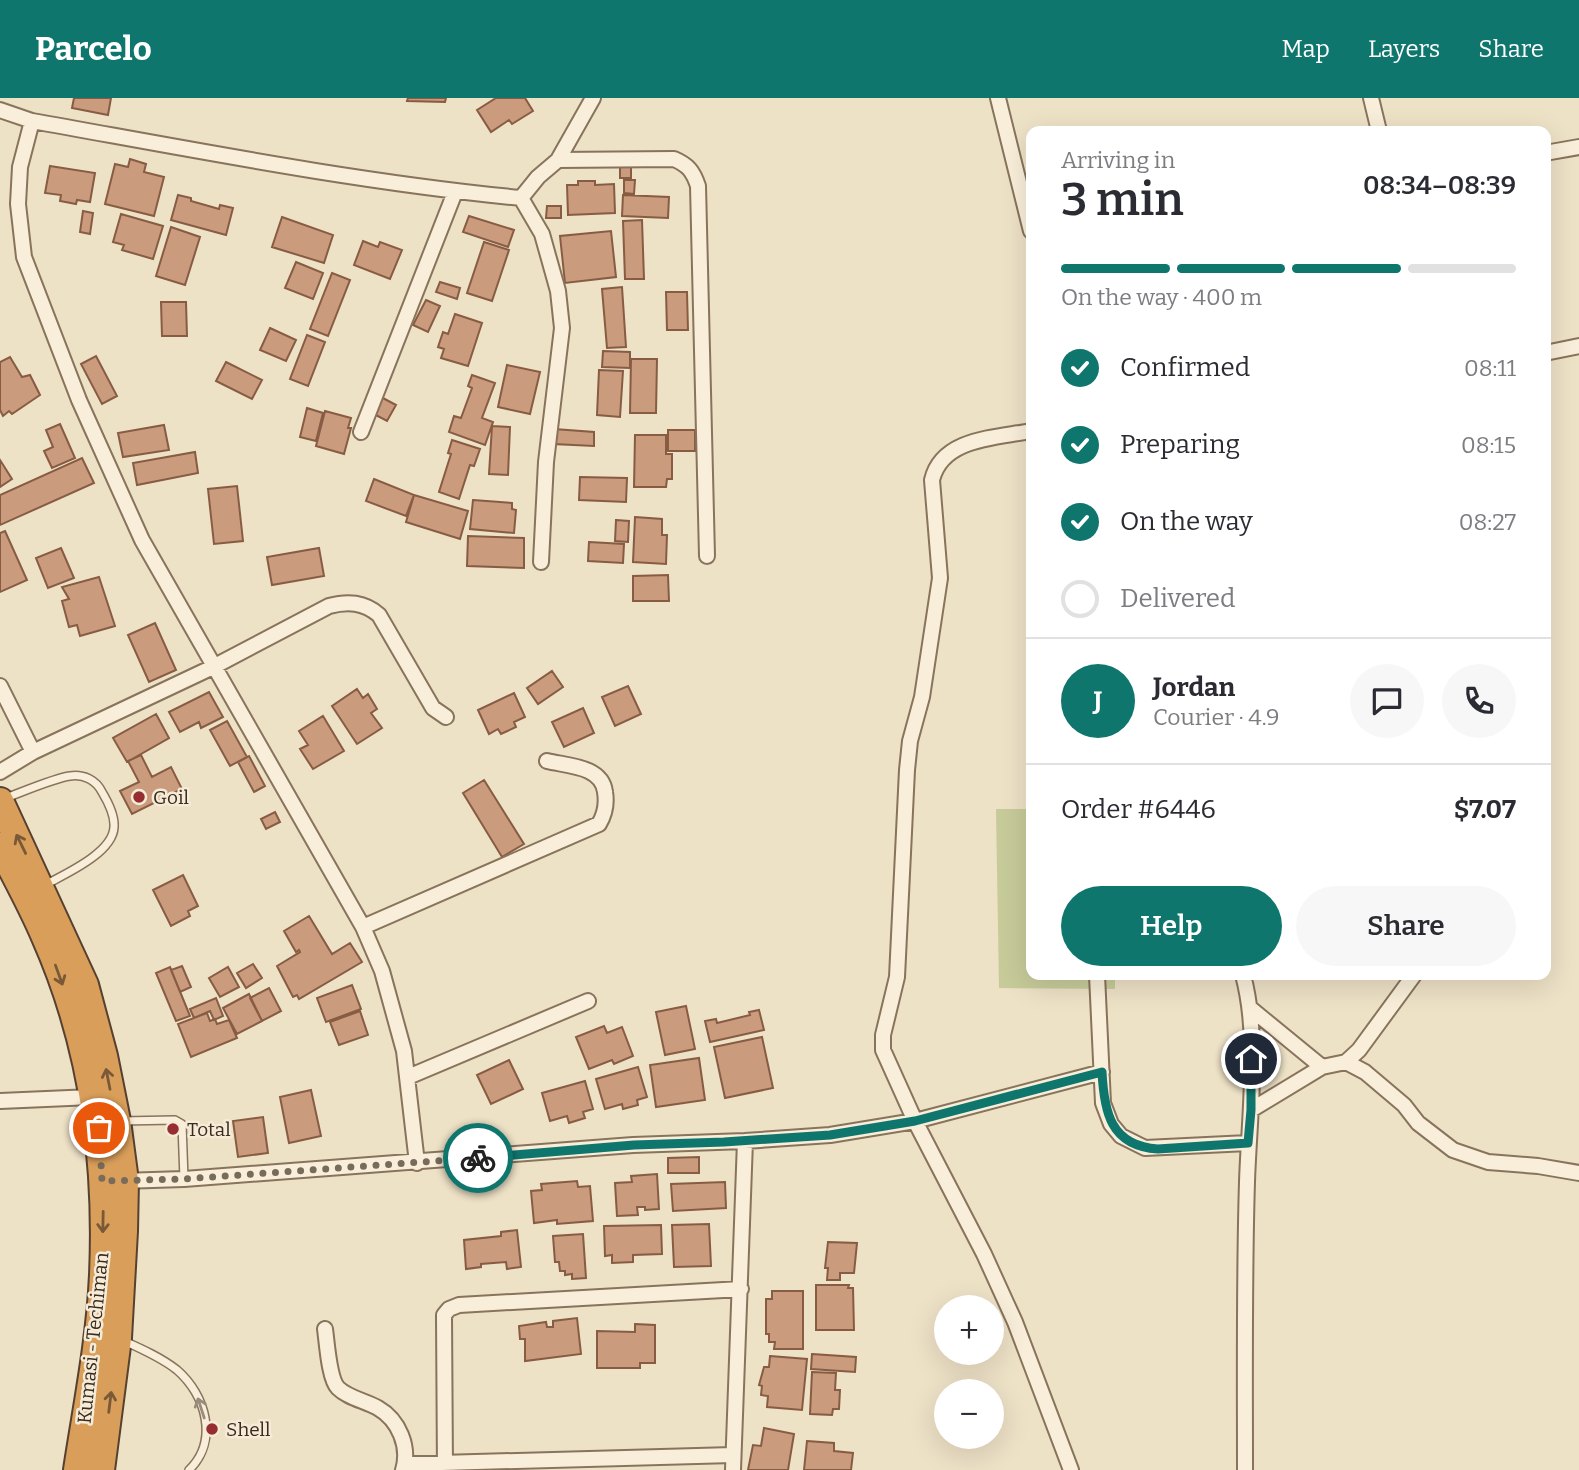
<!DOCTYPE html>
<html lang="en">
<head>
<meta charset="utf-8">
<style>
  body { margin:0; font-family:Bitter,serif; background:#f7f7f7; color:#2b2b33; height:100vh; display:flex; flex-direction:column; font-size:26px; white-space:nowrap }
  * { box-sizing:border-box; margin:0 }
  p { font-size:23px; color:#7c7c81 }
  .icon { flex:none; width:38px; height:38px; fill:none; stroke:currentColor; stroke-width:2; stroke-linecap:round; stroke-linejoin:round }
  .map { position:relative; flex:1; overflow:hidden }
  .details { position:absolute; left:1026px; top:28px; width:525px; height:854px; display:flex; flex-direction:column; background:#fff; border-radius:14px; box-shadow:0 7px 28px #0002 }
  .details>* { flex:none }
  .tools { position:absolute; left:934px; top:1197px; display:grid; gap:14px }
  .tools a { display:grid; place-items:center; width:70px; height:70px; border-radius:50%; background:#fff; box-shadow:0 7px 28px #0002; font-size:35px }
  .pin { position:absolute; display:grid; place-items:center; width:60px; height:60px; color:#fff; margin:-30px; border:4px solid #fff; border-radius:50%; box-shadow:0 2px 7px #0007 }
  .courier { position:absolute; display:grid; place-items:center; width:70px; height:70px; margin:-35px; border:5px solid #0f766e; border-radius:50%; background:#fff; color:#222; box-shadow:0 2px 9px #0007 }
  .summary em { font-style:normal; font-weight:600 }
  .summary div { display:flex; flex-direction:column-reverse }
  .summary { display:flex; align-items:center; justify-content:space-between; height:119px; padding:0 35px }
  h1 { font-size:46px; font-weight:600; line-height:52px }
  .bar { display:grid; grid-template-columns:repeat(4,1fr); gap:10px 7px; align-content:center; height:84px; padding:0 35px }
  .bar i { height:9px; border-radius:5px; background:#e1e1e2 }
  .bar .current { background:#0f766e }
  .bar p { grid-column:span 4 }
  .line { display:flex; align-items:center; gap:18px; padding:0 35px; border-top:2px solid #e1e1e2 }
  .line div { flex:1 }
  .round { display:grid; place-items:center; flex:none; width:74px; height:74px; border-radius:37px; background:#f7f7f7 }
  ol { padding:0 35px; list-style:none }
  li { display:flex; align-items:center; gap:21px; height:77px }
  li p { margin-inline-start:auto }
  li .icon { padding:7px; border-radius:50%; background:#0f766e; color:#fff; stroke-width:4 }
  li:last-child { color:#7c7c81 }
  li i { width:38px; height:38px; border:4px solid #e1e1e2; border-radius:50% }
  .action { display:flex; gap:14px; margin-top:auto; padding:14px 35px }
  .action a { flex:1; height:80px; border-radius:42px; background:#0f766e; color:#fff; font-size:28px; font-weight:600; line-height:80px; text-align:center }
  .action a+a { background:#f7f7f7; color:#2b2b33 }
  header { display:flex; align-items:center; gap:42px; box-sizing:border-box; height:98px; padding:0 35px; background:#0f766e; color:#fff }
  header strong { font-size:33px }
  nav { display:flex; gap:38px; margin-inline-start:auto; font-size:24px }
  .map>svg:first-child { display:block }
  .green { fill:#c7cb9a }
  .building { fill:#ca9b7d; stroke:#875c43; stroke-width:2 }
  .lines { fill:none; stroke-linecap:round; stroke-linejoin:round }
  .lane-casing { stroke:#88735c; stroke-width:10 }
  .street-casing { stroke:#88735c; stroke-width:18 }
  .highway-casing { stroke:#564130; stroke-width:30 }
  .lane { stroke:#f8eed9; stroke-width:7 }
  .street { stroke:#f8eed9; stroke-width:14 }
  .highway { stroke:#d99e5a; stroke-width:26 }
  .oneway { stroke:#795937 }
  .oneway2 { stroke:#988c7c }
  .done { stroke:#786b5a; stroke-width:7; stroke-dasharray:0 12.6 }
  .route { stroke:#0f766e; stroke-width:9 }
  .poi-dot { fill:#962e31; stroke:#f5ebd6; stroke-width:2.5 }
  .labels { text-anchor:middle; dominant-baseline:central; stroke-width:5; stroke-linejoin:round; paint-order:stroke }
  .poi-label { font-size:19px; fill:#392b20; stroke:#f5ebd6; text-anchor:start }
  .street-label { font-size:19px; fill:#392b20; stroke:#f5ebd6 }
</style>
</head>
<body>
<header>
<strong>Parcelo</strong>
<nav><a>Map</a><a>Layers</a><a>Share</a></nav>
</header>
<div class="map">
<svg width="1579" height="1372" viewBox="0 0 1579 1372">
  <rect width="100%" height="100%" fill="#ede1c6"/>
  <!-- green -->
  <path class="green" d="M996,711H1031V877H1115V891L999,890Z"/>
  <!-- building -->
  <path class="building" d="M74,0H111L108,17L72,10Z
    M408,0H446L445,4L407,3Z
    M496,0H525L533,13L512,26L509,22L491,34L477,12Z
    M130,61L146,66L144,74L164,79L154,118L105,106L115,66L128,69Z
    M620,67H631V80H620Z
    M50,68L95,75L90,104L77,102L76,106L60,103L61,97L45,95Z
    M624,82H635L634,96L624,95Z
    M578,83H595V87L614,86L615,115L568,117L567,87H578Z
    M178,97L191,100V103L219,111L220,107L233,110L226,137L171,122Z
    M623,97L669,99L668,120L622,118Z
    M547,108H561V120H546Z
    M83,113L93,115L90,136L80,134Z
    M121,116L163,128L153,161L122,152L124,147L113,144Z
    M469,118L514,132L508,149L463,134Z
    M282,119L333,137L324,165L272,149Z
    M642,122L644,181H625L623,123Z
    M171,129L200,139L185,187L156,178Z
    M611,133L616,179L565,185L560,138Z
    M363,143L378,149L380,144L402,152L390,181L354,167Z
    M484,144L509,152L492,203L467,195Z
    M296,164L323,175L313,201L285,190Z
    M332,175L350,182L328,238L310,231Z
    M440,184L460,190L457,201L436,194Z
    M622,189L626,249L607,250L602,191Z
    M666,194H687L688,232H667Z
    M426,202L440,208L428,234L413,227Z
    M161,204H186L187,238H162Z
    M455,216L482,225L468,268L441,260L444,251L438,249L443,234L448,236Z
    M270,230L296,242L286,263L260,252Z
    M307,237L325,244L308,288L290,281Z
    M603,253L630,254V270L602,269Z
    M96,258L117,298L102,306L81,266Z
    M10,259L22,279L30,277L40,297L12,316L9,313L3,318L0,312V264Z
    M631,261H657L656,315H630Z
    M226,264L262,282L252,301L216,283Z
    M507,267L540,274L530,316L498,309Z
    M599,272L623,273L620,319L597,317Z
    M472,277L495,285L482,320L493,324L485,347L449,334L454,318L461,320L472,290L468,288Z
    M381,299L396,307L387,323L372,315Z
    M307,310L323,315L316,343L300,339Z
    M325,313L351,320L348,330H351L344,356L316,348Z
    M60,326L75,360L52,370L44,353L53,349L46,332Z
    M164,327L169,352L123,359L118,335Z
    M492,328L510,329L508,377L489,376Z
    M554,331L594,334V348L553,346Z
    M668,332H695V353H668Z
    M635,337H666V356H672V381H667L666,389H634Z
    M452,342L480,351L474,368L470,367L459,401L439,394L451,356L448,355Z
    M195,354L198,375L137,387L133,365Z
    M82,360L94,385L0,427V397Z
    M0,362L12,381L0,389Z
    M580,379L627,380L626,404L579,402Z
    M374,381L414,397L406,418L366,403Z
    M237,388L243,443L214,446L208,391Z
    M414,397L468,413L460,441L406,424Z
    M473,402L512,405V411L516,412L514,435L470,431Z
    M635,419L662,421V437H667L666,466L633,464Z
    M616,422L629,423L628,444L615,443Z
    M5,433L27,482L0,494V435Z
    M468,438L524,440V470L467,468Z
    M589,444L624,446L623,465L588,463Z
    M61,450L74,480L48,490L36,460Z
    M319,450L324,478L272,487L267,459Z
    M668,477L669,503H633V478Z
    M99,479L115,528L80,538L77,527L69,529L62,503L69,501L62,489Z
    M155,525L176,572L149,584L128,537Z
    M552,573L563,589L538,606L527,590Z
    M628,588L641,616L615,628L602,599Z
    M357,591L363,600L368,596L377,611L371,615L382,630L357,646L332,608Z
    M209,594L223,619L201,630L199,624L180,634L169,614Z
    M514,595L525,619L514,624L516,629L501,636L498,631L489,636L478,612Z
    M583,610L594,635L564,649L552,624Z
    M156,616L169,640L127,664L113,640Z
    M323,618L344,653L313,671L300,651L308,647L299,633Z
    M227,623L247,659L230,668L210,632Z
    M141,657L152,679L171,669L182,691L132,716L120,693L139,684L128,663Z
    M249,658L265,688L254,694L238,664Z
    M484,682L524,746L502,759L463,695Z
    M275,714L280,724L266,731L261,721Z
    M183,777L198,808L188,813L190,818L171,828L153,792Z
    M309,818L332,856L350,845L362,864L299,901L297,897L293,899L277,868L300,854L299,852L296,854L284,833Z
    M253,866L262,880L246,890L237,875Z
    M182,868L191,889L180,894L171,872Z
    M170,869L190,918L176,923L156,875Z
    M228,869L239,889L220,899L209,880Z
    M352,887L361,911L326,924L317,900Z
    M269,890L281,913L262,923L250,900Z
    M249,896L262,923L237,936L223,910Z
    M216,900L223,918L214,922L210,913L194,920L190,911Z
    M686,908L695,951L665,957L656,914Z
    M759,912L764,932L710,944L705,923L716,921L717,925L750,917L749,914Z
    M360,913L368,937L339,947L330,924Z
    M207,915L210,923L215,921L217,926L229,922L237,940L191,959L178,926Z
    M604,928L607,935L622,929L633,958L614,966L612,962L589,971L576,939Z
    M762,939L773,990L725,1000L714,949Z
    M699,960L705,1002L656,1009L650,967Z
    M509,962L523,991L491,1006L477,977Z
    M638,969L647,999L637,1002L638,1007L623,1011L622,1006L605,1011L596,981Z
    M585,983L593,1011L583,1014L585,1020L569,1025L567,1018L550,1023L542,995Z
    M311,992L321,1038L289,1045L280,999Z
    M263,1019L268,1055L238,1059L233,1023Z
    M699,1059V1075H668V1060Z
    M657,1076L659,1111L645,1112V1109H637L638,1117L617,1118L615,1085L632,1084L631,1078Z
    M577,1083L578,1089L590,1088L593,1123L557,1126V1122L534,1125L531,1093L542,1092L541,1086Z
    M725,1084L726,1110L673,1113L671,1086Z
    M709,1126L711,1168L674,1169L672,1127Z
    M661,1127L662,1156L633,1157V1164L612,1165V1157L605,1158L604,1128Z
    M517,1132L521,1169L507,1171L506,1164L481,1166V1169L466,1171L464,1142L501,1138V1134Z
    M583,1136L586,1180L572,1181V1176L565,1177V1173H560L559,1164H555L553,1138Z
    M828,1144L857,1145L854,1175H840V1182H827L828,1170H825Z
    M816,1187H849L848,1190H853L854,1232H816Z
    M772,1193H803V1251H774L775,1244H769V1236H766V1201H772Z
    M577,1220L581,1256L525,1263V1241H520L519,1228L546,1224L547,1229H553V1223Z
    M635,1226L655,1227V1265H640V1270H597V1233L635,1234Z
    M812,1256L856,1259L855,1274L811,1271Z
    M770,1258L807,1261L802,1312L767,1309L768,1298L761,1297L762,1288L759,1287L764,1269H769Z
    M812,1274L836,1275L835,1292H840L839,1311H833L832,1317L810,1316Z
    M764,1330L794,1336L788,1372H748L753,1347L761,1348Z
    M807,1343L834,1345V1353L853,1355L851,1372H804Z"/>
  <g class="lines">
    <!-- lane casing -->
    <g class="lane-casing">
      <path id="lane" d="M3,701C20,695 54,680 70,678C84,676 96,682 102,694C108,704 115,717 114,729C113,755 65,776 45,787
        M121,1023L175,1022L182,1026L184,1081
        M124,1243C142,1251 162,1260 177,1272C206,1297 219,1343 189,1372"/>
    </g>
    <!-- street casing -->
    <g class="street-casing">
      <path id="street" d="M998,0L1031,133
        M1371,0L1379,33
        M0,12L32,23C195,52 356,84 521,100L542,136L558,193L562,230L546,364L541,464
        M32,23L20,69L18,106L24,159L79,302L142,442L363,829L382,873L404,953L417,1065
        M1545,55L1579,49
        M558,62L674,61C688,67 693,73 698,88L707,458
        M521,100L538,79L558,62L593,0
        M1545,255L1579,248
        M1031,333C995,340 942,340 932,382L940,480L922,599L910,643L907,672L897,879L883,937V952L915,1023L984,1156L1015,1224L1071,1372
        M361,334L455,94
        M0,588L33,654
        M0,674L33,654L213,569L329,508C348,503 364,504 379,517L433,610L446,619
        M363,829L599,726C605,716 607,706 605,694C602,668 568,668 547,663
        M1097,877L1103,1005L1111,1026L1121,1038L1145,1050L1248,1045
        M1243,877C1260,940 1249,1019 1247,1084C1244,1180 1245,1276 1245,1372
        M1250,910L1322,969
        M1346,964L1365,974L1404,1007L1418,1025L1453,1052L1488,1064L1538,1068L1579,1075
        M408,979L588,903
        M0,1003L92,999
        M1251,1012L1322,969L1346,964L1359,952L1414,877
        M121,1083L184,1081L633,1047L745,1043L830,1037L915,1023L1102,974
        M325,1231C327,1245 329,1281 338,1290C348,1300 366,1303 378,1310C399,1322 410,1349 403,1372
        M405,1366L733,1357
        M445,1372L444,1217L449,1211L459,1207L741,1191
        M733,1372L745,1043"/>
    </g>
    <!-- highway casing -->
    <g class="highway-casing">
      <path id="highway" d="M0,703L85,887L104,958L117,1023L125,1083L124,1133L118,1240L101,1372
        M0,748C15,778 32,808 45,839C92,945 108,1062 103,1177C100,1242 87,1307 77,1372"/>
    </g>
    <!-- lane -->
    <use href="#lane" class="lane"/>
    <!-- street -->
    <use href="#street" class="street"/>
    <!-- highway -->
    <use href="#highway" class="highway"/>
  </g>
  <!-- one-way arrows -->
  <defs><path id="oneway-shaft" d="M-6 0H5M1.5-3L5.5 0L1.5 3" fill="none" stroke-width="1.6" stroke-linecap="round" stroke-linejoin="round" transform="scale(1.75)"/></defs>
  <g class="oneway">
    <use href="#oneway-shaft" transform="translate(21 746) rotate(-116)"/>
    <use href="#oneway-shaft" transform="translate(59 877) rotate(70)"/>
    <use href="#oneway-shaft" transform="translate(108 981) rotate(-101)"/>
    <use href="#oneway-shaft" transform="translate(103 1124) rotate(91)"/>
    <use href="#oneway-shaft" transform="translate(110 1304) rotate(-83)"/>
  </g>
  <use class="oneway2" href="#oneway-shaft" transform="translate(201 1310) rotate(-108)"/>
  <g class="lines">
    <!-- done -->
    <path class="done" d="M99,1030L102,1083L184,1081L478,1060"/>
    <!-- route -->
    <path class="route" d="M478,1060L634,1047L724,1044L830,1037L915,1023L1102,974C1104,1013 1110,1048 1158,1051L1248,1045L1251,1012V961"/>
  </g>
  <!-- markers -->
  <g class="poi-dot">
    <circle cx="139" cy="699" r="7"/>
    <circle cx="173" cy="1031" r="7"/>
    <circle cx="212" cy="1331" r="7"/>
  </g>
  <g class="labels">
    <!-- poi labels -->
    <g class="poi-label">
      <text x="153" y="699">Goil</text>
      <text x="187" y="1031">Total</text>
      <text x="226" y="1331">Shell</text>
    </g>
    <!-- street labels -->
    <g class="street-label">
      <text transform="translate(93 1240) rotate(-84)">Kumasi - Techiman</text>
    </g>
  </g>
</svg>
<div class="tools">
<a>+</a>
<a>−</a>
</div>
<div class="pin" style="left:99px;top:1030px;background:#ea580c"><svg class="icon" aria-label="bag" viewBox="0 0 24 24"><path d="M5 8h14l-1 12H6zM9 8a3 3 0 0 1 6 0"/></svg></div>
<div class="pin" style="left:1251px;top:961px;background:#1f2937"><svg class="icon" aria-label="home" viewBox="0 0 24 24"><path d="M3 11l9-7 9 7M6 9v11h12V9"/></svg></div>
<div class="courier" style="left:478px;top:1060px"><svg class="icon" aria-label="bike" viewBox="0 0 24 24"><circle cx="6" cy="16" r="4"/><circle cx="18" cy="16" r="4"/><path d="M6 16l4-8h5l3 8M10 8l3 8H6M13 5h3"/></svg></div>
<section class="details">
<div class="summary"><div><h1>3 min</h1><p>Arriving in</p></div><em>08:34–08:39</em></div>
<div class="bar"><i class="current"></i><i class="current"></i><i class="current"></i><i></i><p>On the way · 400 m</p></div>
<ol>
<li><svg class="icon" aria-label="check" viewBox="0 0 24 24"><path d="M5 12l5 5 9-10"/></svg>Confirmed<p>08:11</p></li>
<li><svg class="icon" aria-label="check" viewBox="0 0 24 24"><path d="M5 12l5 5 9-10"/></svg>Preparing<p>08:15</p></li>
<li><svg class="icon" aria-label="check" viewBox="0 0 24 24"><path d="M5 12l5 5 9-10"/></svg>On the way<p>08:27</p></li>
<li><i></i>Delivered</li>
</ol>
<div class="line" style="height:126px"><b class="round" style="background:#0f766e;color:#fff">J</b><div><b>Jordan</b><p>Courier · 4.9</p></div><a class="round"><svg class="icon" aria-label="chat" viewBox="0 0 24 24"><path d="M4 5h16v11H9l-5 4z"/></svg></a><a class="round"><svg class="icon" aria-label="phone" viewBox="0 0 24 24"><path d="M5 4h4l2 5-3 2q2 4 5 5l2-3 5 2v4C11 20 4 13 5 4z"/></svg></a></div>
<div class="line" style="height:91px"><div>Order #6446</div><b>$7.07</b></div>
<div class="action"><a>Help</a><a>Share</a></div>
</section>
</div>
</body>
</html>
